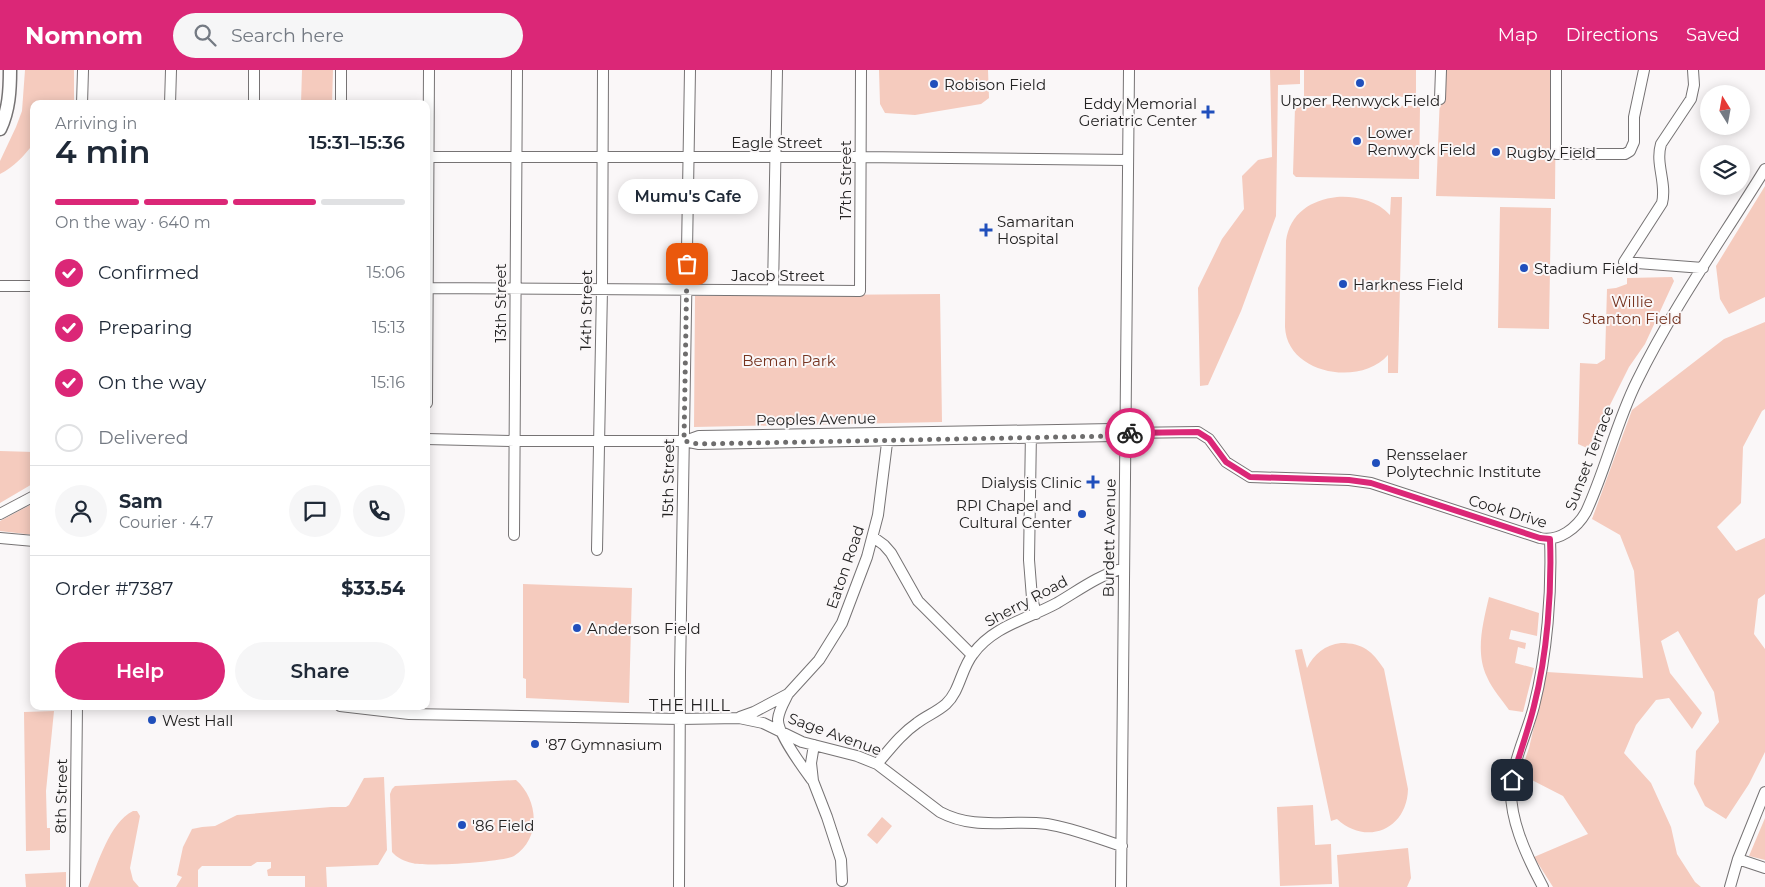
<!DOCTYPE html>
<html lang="en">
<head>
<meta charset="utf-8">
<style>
  body { margin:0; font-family:Montserrat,sans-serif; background:#f6f6f7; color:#1f2937; height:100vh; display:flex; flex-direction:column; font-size:19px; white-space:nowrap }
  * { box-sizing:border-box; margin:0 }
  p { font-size:16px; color:#747a83 }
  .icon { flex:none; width:28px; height:28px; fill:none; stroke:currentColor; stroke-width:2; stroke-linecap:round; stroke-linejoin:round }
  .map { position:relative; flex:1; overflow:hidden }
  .details { position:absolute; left:30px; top:30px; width:400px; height:610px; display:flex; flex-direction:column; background:#fff; border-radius:10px; box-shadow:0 2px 12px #0003 }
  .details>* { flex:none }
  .needle { width:32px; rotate:349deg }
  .controls { position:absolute; left:1700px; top:15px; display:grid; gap:10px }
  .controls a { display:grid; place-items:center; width:50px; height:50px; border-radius:50%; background:#fff; box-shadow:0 2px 12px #0003; font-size:25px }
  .pin { position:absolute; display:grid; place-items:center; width:42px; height:42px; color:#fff; margin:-21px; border-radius:10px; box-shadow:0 2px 8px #0006 }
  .courier { position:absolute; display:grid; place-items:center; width:50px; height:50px; margin:-25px; border:4px solid #db2777; border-radius:50%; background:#fff; color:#222; box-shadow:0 1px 6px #0007 }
  .bubble { position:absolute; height:35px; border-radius:18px; background:#fff; box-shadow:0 2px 12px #0003; font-size:16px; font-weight:600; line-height:35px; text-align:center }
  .headline em { font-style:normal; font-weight:600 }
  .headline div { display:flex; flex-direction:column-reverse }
  .headline { display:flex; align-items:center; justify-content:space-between; height:85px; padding:0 25px }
  h1 { font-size:32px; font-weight:600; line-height:38px }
  .bar { display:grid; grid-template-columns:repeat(4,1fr); gap:8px 5px; align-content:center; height:60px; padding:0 25px }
  .bar i { height:6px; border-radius:4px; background:#e0e1e3 }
  .bar .active { background:#db2777 }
  .bar p { grid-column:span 4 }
  .line { display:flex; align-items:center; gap:12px; padding:0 25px; border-top:1px solid #e0e1e3 }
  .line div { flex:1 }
  .round { display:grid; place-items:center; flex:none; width:52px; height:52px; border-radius:26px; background:#f6f6f7 }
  ol { padding:0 25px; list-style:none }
  li { display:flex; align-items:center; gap:15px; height:55px }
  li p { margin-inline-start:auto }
  li .icon { padding:5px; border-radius:50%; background:#db2777; color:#fff; stroke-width:4 }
  li:last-child { color:#747a83 }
  li i { width:28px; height:28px; border:2px solid #e0e1e3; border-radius:50% }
  .cta { display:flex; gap:10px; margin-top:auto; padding:10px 25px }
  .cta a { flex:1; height:58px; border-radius:30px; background:#db2777; color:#fff; font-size:20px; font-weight:600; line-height:58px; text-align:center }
  .cta a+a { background:#f6f6f7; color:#1f2937 }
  header { display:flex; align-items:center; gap:30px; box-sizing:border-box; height:70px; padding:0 25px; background:#db2777; color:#fff }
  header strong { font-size:24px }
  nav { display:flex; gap:28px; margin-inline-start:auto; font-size:18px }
  .search { width:350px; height:45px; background:#f6f6f7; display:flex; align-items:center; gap:12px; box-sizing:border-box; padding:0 18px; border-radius:28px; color:#747a83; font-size:19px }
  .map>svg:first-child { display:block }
  .green { fill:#f5cbbe }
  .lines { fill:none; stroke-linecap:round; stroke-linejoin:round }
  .minor-casing { stroke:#767374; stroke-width:12 }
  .major-casing { stroke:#767374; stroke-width:15 }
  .minor { stroke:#fff; stroke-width:10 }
  .major { stroke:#fff; stroke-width:12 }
  .done { stroke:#6e6d6d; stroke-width:5; stroke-dasharray:0 9 }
  .route { stroke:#db2777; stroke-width:6 }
  .poi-dot { fill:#204fbc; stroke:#faf7f8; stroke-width:2 }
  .labels { text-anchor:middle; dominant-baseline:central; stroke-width:4; stroke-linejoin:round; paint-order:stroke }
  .poi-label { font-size:15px; fill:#232222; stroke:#faf7f8; text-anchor:start }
  .street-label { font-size:15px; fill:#232222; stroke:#faf7f8 }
  .park-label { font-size:15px; fill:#763420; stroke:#faf7f8 }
  .neighbourhood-label { font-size:16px; letter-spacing:1px; fill:#232222; stroke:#faf7f8 }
</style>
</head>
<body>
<header>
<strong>Nomnom</strong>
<div class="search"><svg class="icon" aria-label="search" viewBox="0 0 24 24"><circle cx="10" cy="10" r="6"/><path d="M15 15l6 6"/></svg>Search here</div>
<nav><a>Map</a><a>Directions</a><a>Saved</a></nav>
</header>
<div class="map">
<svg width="1765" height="817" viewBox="0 0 1765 817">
  <rect width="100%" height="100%" fill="#faf7f8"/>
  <!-- green -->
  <path class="green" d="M25,0H74V34H34V73C24,86 14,97 0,104V91L16,57L22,41Z
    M302,0H333L332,34H301Z
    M879,0H988L989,28L981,34L915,45L885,43L880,34Z
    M1270,0H1300V14L1278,15L1276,146L1241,241L1208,315L1200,316L1198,218L1222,169L1244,139L1242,106L1258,90L1272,87Z
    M1304,0H1416V27L1304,26Z
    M1441,0H1556L1555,129L1436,126Z
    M1298,34L1420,36L1419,109L1296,107L1293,104L1295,37Z
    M1765,116V227L1729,244L1720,229L1716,196Z
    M1337,127C1356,126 1376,130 1390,145L1391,127H1402L1398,303H1388V285C1360,317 1287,304 1285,257L1286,171C1290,143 1311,130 1337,127Z
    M1500,137L1551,138L1549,259L1498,258Z
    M1672,207L1674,211L1645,274L1629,297L1592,371L1587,378L1578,374L1580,293L1597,294L1605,289L1607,219L1616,218L1627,214V208Z
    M940,224L942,352L694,357L695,226Z
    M1765,252V339L1762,341L1743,377L1741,433L1717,457L1736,481L1765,468V524L1758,529L1754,564L1765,579V682L1749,714L1726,749L1705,736L1694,714L1696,681L1719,652L1714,622L1678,561L1661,571L1670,603L1702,643L1692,659L1669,628L1656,630L1636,655L1624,683L1651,713L1671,757L1677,784L1695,812L1701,817H1553L1534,787L1588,764L1563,726L1520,704L1529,678L1547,602L1643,608L1634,501L1620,465L1592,449L1632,340L1724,269Z
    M0,381L34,382V413L0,433Z
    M34,433V465L0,461V451Z
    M523,514L632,518L629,633L526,628V609L523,608Z
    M1489,527L1539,543L1537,566L1511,560L1509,569L1526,573L1525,579L1518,577L1515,593L1534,598L1523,642L1509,640C1502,630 1492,619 1487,607C1475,582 1483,553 1489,527Z
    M1341,573C1363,573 1372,581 1384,599L1408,719C1407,760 1366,776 1337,749L1331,751L1295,580L1302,579L1307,598C1314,584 1325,575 1341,573Z
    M54,641L46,721L47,758H50V780L26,781L24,642Z
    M384,707L387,780L378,795L326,797L327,817H305V806H268L267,800L271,798V792H257L251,796H202L198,800V817H176L182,807L177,805L183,777L192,759L202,757L215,756L237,745L331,737H346L349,735L364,708Z
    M516,710C538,729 542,768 514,786C503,792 424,797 412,793C404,791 397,788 392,782L390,724L392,719L395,716Z
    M1313,735L1315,775L1331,774L1332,814L1280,816L1277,737Z
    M133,741H137L140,746L130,798L133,810L139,817H88C98,794 109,753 133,741Z
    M882,747L892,756L877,774L867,765Z
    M1765,748V790L1749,786Z
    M1408,778L1411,808L1407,817H1339L1337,785Z
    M66,802V817H26L25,804Z"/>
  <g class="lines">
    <!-- minor casing -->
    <g class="minor-casing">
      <path id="minor" d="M1556,0V84H1625L1630,81L1634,72V47L1644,0
        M1693,0L1694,15L1691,29L1661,74C1655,94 1667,113 1662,133L1624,192L1703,198
        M1440,29L1441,0
        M82,34L83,0
        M170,34L171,0
        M254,34V0
        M341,34V0
        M426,87H860L1128,90
        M0,216H34
        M426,218L860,221L861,0
        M773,220L777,0
        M427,333L429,0
        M1031,361L1029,490L1032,528L1036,544
        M426,369L514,371H684L699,374L1114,366L1125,363L1198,362L1209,369L1226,392L1250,407L1349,410L1371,413L1540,468C1559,472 1577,458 1586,442C1606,399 1616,353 1637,311C1673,237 1722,169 1765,99
        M685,371L699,366L1113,359L1124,363
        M0,444L34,426
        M514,465L517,0
        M873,467L884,475L891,483L918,531L972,585
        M0,468L34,471
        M597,480L602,219L603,0
        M788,624C784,632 779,640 778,649C777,663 804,699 812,710
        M340,636L409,644L680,649L739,648L763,653L802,672L857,686L877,694L940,742C976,761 1009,749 1047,754C1072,758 1097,768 1122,776
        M740,647L754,642L788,624L819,590L842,553L867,487L878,445L888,365
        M814,675L811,693L813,711L827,747L841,790L842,811
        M877,694C890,679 901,664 917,653C926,646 937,642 946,634C960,621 961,599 973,584C993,556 1028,549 1057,533C1079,520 1099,505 1124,498
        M1738,789L1765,798
        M75,817L77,636
        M679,817L680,603L690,0
        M1121,817L1129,0
        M1543,817C1527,787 1506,744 1512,709C1516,684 1528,660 1534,636C1547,585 1552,521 1550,469
        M1730,817L1738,789L1765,722"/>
    </g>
    <!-- major casing -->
    <g class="major-casing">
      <path id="major" d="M0,59C9,40 10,20 10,0"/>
    </g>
    <!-- minor -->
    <use href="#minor" class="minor"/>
    <!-- major -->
    <use href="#major" class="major"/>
  </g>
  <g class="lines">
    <!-- done -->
    <path class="done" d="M687,194L684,371L698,374L1114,366L1130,363"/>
    <!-- route -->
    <path class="route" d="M1130,363L1198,362L1209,369L1226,392L1250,407L1349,410L1371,413L1540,468L1550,469C1552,522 1547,585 1534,636C1528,661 1519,685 1512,710"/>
  </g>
  <!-- markers -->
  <g class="poi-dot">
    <circle cx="1360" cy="13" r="5"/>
    <circle cx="934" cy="14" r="5"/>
    <path d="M1205.5 34.5h5v5h5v5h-5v5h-5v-5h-5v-5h5z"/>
    <circle cx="1357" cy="71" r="5"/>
    <circle cx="1496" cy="82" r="5"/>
    <path d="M983.5 152.5h5v5h5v5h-5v5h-5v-5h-5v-5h5z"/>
    <circle cx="1524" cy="198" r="5"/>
    <circle cx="1343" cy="214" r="5"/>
    <circle cx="1376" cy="393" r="5"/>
    <path d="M1090.5 404.5h5v5h5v5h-5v5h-5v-5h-5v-5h5z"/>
    <circle cx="1082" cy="444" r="5"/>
    <circle cx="577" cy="558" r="5"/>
    <circle cx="152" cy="650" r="5"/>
    <circle cx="535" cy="674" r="5"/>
    <circle cx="462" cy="755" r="5"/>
  </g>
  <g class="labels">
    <!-- poi labels -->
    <g class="poi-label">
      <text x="944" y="14">Robison Field</text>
      <text x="1360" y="30" text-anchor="middle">Upper Renwyck Field</text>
      <text x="1197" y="33" text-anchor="end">Eddy Memorial<tspan x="1197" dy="17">Geriatric Center</tspan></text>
      <text x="1367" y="62">Lower<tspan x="1367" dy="17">Renwyck Field</tspan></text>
      <text x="1506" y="82">Rugby Field</text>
      <text x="997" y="151">Samaritan<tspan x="997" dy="17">Hospital</tspan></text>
      <text x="1534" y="198">Stadium Field</text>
      <text x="1353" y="214">Harkness Field</text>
      <text x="1386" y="384">Rensselaer<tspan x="1386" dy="17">Polytechnic Institute</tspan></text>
      <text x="1082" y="412" text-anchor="end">Dialysis Clinic</text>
      <text x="1072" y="435" text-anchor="end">RPI Chapel and<tspan x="1072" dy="17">Cultural Center</tspan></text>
      <text x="587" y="558">Anderson Field</text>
      <text x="162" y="650">West Hall</text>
      <text x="545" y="674">'87 Gymnasium</text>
      <text x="472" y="755">'86 Field</text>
    </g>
    <!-- street labels -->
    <g class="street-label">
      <text x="777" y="72">Eagle Street</text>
      <text transform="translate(845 110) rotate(-90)">17th Street</text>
      <text x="778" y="205">Jacob Street</text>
      <text transform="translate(500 233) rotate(-90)">13th Street</text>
      <text transform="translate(586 240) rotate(-89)">14th Street</text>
      <text transform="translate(816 349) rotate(-1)">Peoples Avenue</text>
      <text transform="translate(1589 388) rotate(-69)">Sunset Terrace</text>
      <text transform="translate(668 408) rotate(-89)">15th Street</text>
      <text transform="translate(1508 441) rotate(17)">Cook Drive</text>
      <text transform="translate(1109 468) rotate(-89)">Burdett Avenue</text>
      <text transform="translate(845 497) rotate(-71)">Eaton Road</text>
      <text transform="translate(1026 531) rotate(-28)">Sherry Road</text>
      <text transform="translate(835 664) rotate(20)">Sage Avenue</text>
      <text transform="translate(61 726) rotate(-89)">8th Street</text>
    </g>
    <!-- park labels -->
    <g class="park-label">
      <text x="1632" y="231">Willie<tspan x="1632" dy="17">Stanton Field</tspan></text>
      <text x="789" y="290">Beman Park</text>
    </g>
    <!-- neighbourhood labels -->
    <g class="neighbourhood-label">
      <text x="690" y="635">THE HILL</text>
    </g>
  </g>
</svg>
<div class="controls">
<a><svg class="needle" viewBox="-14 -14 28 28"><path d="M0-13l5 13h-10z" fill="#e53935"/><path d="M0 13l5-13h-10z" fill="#747a83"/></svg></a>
<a><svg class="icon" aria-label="layers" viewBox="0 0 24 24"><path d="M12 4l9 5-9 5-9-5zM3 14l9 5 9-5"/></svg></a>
</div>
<div class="pin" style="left:687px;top:194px;background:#ea580c"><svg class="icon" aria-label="bag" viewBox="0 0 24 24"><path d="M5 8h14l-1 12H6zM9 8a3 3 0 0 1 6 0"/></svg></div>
<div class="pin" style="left:1512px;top:710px;background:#1f2937"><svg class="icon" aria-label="home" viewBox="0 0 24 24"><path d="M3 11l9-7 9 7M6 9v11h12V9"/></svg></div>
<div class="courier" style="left:1130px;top:363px"><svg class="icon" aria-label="bike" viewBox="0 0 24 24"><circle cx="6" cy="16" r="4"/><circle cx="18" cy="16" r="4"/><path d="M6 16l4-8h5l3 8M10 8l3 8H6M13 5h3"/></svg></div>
<div class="bubble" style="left:618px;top:109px;width:140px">Mumu's Cafe</div>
<section class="details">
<div class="headline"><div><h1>4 min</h1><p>Arriving in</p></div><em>15:31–15:36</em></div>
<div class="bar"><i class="active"></i><i class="active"></i><i class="active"></i><i></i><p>On the way · 640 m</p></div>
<ol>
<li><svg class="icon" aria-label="check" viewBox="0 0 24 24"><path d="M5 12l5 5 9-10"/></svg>Confirmed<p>15:06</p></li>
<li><svg class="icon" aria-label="check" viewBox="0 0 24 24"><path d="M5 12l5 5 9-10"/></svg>Preparing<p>15:13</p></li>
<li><svg class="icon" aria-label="check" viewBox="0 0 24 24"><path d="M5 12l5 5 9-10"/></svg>On the way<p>15:16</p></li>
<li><i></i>Delivered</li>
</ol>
<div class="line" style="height:90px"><a class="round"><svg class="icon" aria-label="person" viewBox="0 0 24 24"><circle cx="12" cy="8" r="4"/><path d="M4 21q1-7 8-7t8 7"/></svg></a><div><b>Sam</b><p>Courier · 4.7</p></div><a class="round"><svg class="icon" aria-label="chat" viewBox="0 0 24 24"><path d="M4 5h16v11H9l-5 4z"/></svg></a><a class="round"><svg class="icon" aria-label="phone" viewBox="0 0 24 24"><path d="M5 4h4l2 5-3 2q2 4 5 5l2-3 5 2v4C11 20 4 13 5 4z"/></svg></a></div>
<div class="line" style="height:65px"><div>Order #7387</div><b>$33.54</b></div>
<div class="cta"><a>Help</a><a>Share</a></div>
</section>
</div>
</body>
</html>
